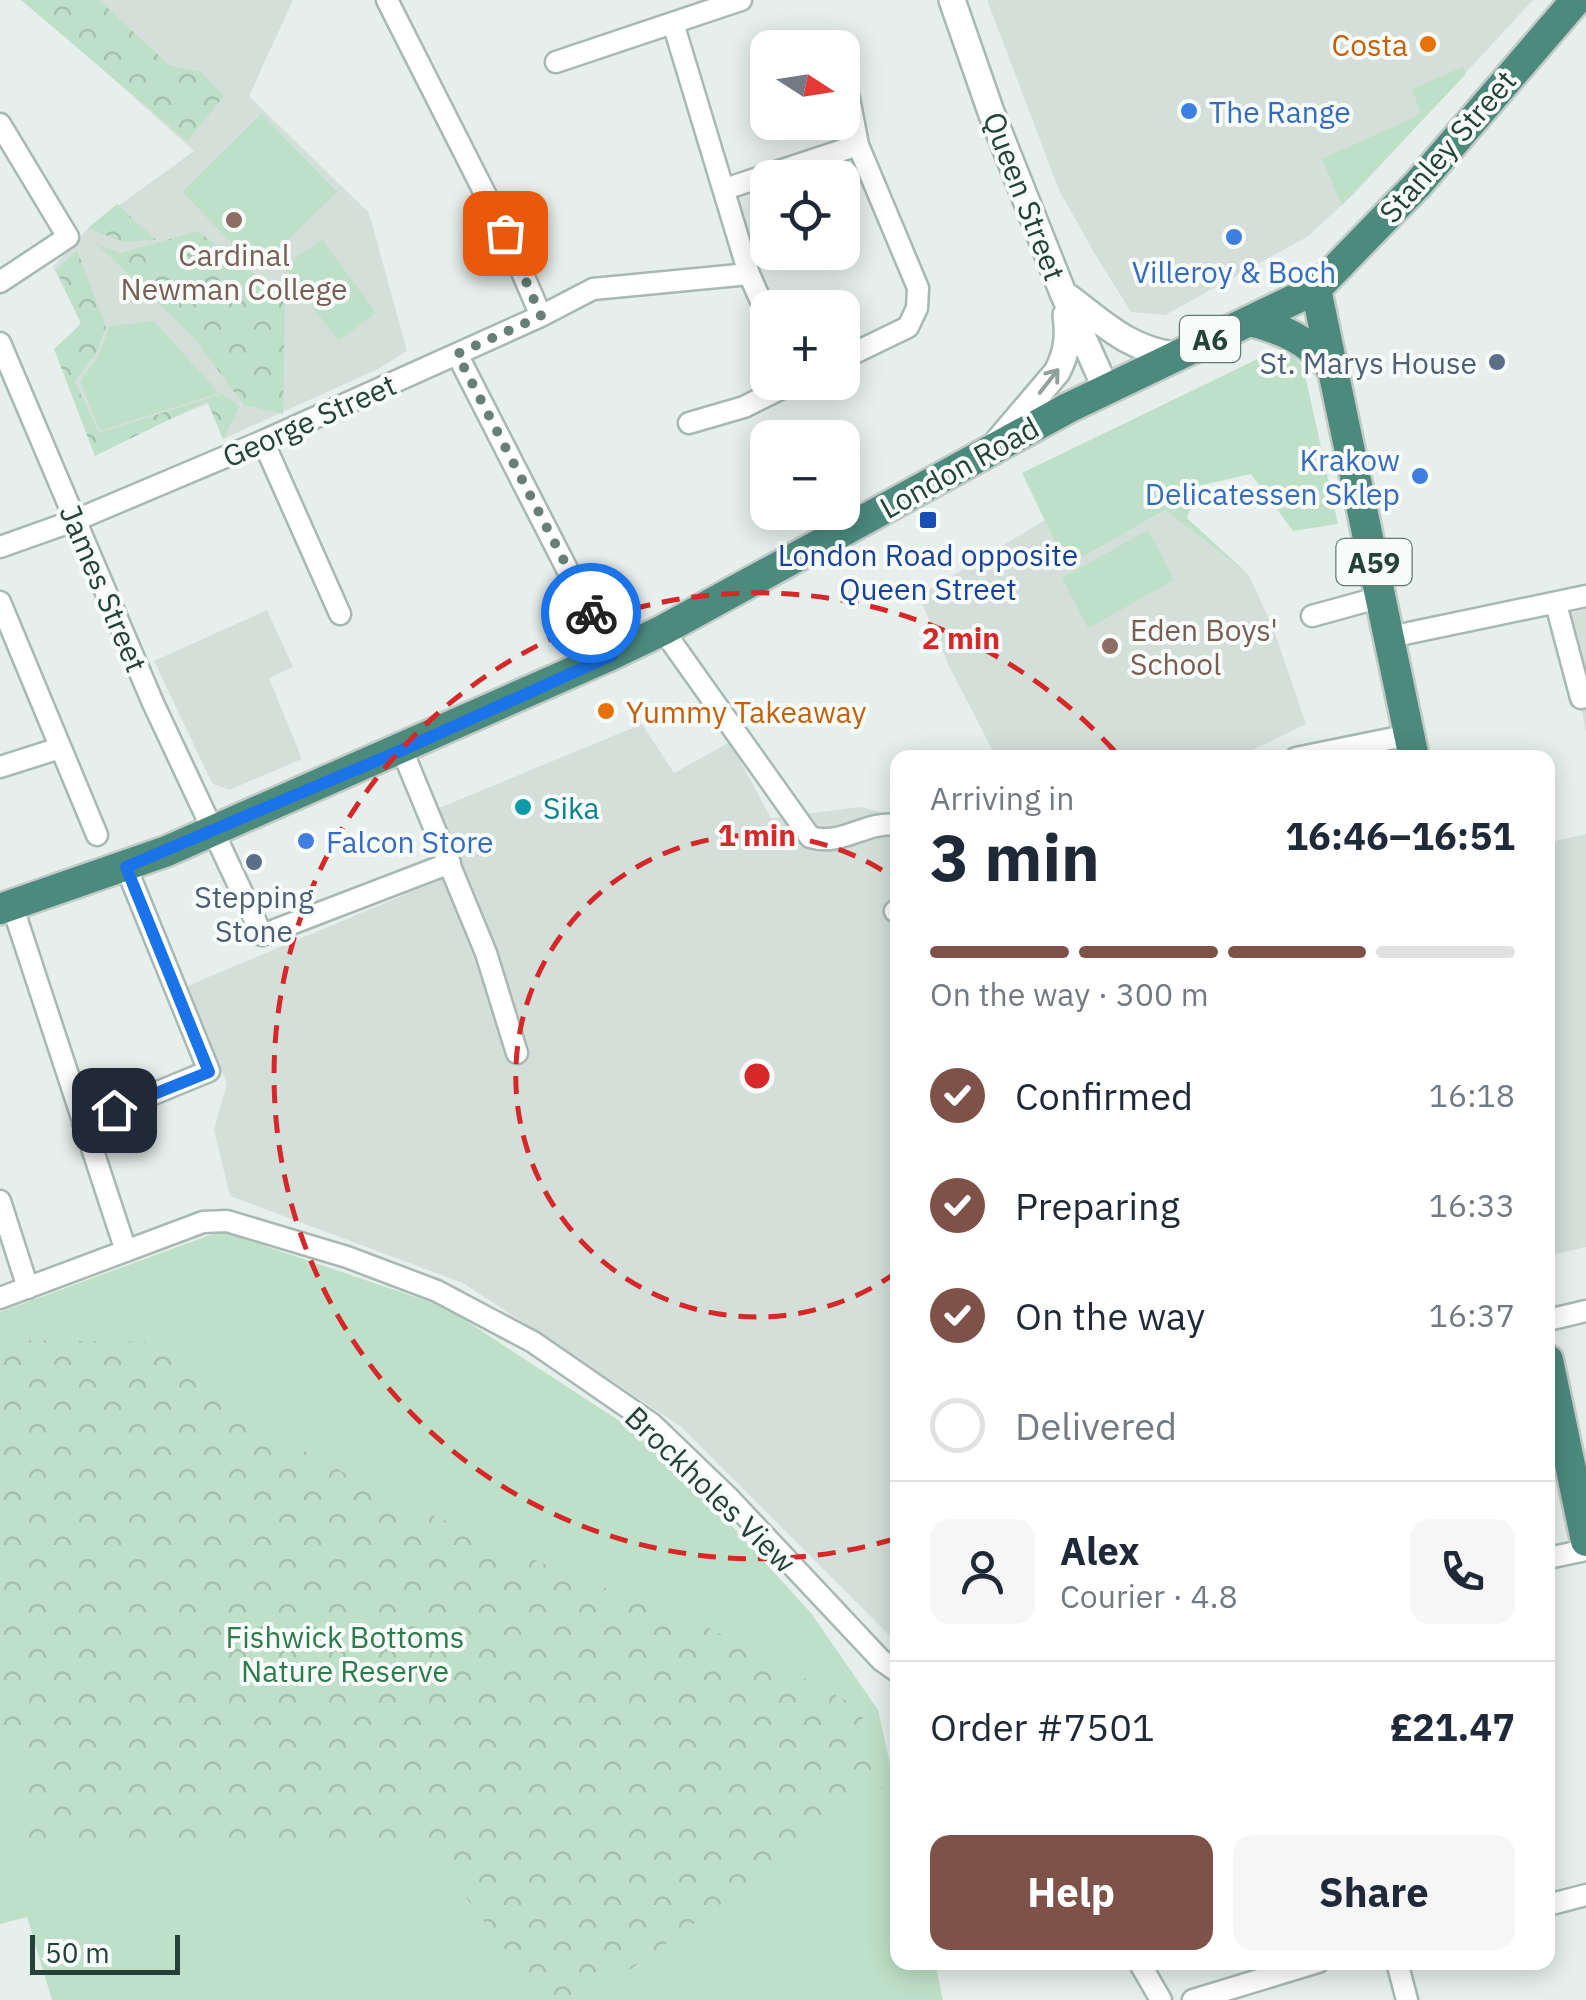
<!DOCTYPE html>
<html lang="en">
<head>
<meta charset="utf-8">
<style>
  body { margin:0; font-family:"IBM Plex Sans",sans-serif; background:#f6f6f7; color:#1f2937; height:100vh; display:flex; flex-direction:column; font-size:38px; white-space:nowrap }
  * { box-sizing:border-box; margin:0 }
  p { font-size:32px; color:#747a83 }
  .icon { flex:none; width:55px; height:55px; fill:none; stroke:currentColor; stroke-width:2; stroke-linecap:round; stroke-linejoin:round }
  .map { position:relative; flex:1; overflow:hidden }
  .details { position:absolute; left:890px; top:750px; width:665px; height:1220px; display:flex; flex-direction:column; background:#fff; border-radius:20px; box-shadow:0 5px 25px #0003 }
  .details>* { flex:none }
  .needle { width:65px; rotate:102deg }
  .controls { position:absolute; left:750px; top:30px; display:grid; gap:20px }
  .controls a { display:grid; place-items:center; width:110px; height:110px; border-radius:20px; background:#fff; box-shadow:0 5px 25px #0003; font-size:50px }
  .scale { position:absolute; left:30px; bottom:25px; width:150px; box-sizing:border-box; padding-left:10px; border:5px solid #24423a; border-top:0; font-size:28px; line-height:35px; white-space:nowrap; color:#24423a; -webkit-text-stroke:8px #f7fbf9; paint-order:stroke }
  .pin { position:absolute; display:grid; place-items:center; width:85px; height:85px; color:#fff; margin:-42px; border-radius:20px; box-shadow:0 5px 15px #0006 }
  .courier { position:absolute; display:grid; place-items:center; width:100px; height:100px; margin:-50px; border:8px solid #1a73e8; border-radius:50%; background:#fff; color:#222; box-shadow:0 2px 12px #0007 }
  .summary em { font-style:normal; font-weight:800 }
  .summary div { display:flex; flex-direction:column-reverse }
  .summary { display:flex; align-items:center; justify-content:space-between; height:170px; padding:0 40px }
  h1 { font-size:65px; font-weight:800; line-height:75px }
  .bar { display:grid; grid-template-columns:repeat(4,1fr); gap:15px 10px; align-content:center; height:120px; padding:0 40px }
  .bar i { height:12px; border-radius:8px; background:#e0e1e3 }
  .bar .current { background:#7f5249 }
  .bar p { grid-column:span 4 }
  .line { display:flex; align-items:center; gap:25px; padding:0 40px; border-top:2px solid #e0e1e3 }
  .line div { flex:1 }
  .round { display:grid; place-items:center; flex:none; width:105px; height:105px; border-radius:20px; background:#f6f6f7 }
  ol { padding:0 40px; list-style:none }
  li { display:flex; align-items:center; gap:30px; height:110px }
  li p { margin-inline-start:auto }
  li .icon { padding:10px; border-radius:50%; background:#7f5249; color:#fff; stroke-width:4 }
  li:last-child { color:#747a83 }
  li i { width:55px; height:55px; border:5px solid #e0e1e3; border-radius:50% }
  .primary-button { display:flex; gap:20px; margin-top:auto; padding:20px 40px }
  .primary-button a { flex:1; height:115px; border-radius:20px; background:#7f5249; color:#fff; font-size:40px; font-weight:800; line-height:115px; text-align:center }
  .primary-button a+a { background:#f6f6f7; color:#1f2937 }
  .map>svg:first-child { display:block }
  .built { fill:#d4dfda }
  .green { fill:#bfe0c8 }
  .forest { fill:url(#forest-crowns) }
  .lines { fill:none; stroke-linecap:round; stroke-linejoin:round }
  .minor-casing { stroke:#a8b8b2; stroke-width:25 }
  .tertiary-casing { stroke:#a8b8b2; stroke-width:30 }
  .trunk-casing { stroke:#c2cac8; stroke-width:35 }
  .minor { stroke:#fff; stroke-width:20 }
  .tertiary { stroke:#fff; stroke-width:25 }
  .trunk { stroke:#4c8a7c; stroke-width:30 }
  .oneway { stroke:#92a09c }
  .done { stroke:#687f78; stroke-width:10; stroke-dasharray:0 18 }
  .route { stroke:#1a73e8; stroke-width:12 }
  .ring { fill:none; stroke:#d62828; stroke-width:5; stroke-dasharray:18 12 }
  .food-dot { fill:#e8710a; stroke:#f7fbf9; stroke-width:4 }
  .shop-dot { fill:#3f7fe0; stroke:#f7fbf9; stroke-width:4 }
  .education-dot { fill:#8d6e63; stroke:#f7fbf9; stroke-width:4 }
  .service-dot { fill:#5c6f8a; stroke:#f7fbf9; stroke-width:4 }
  .transit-dot { fill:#1a4fb4; stroke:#f7fbf9; stroke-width:4 }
  .culture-dot { fill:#0f9aa8; stroke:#f7fbf9; stroke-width:4 }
  .labels { text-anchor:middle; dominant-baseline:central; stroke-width:8; stroke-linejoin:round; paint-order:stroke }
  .shield { fill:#f7fbf9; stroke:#637a73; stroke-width:2.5 }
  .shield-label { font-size:28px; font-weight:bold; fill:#24423a }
  .food-label { font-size:30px; fill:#c56008; stroke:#f7fbf9; text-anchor:end }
  .shop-label { font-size:30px; fill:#366cbe; stroke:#f7fbf9; text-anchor:start }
  .street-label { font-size:30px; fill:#24423a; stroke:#f7fbf9 }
  .education-label { font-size:30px; fill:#785e54; stroke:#f7fbf9 }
  .service-label { font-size:30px; fill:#4e5e75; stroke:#f7fbf9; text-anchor:end }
  .transit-label { font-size:30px; fill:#164399; stroke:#f7fbf9 }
  .culture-label { font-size:30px; fill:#0d838f; stroke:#f7fbf9; text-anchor:start }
  .park-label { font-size:30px; fill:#2d7a4b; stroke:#f7fbf9 }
  .centre { fill:#d62828; stroke:#f7fbf9; stroke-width:5 }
  .ring-label { font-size:30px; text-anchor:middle; font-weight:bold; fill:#d62828; stroke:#f7fbf9; stroke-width:8; stroke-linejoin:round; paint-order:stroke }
</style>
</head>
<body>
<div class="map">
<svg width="1586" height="2000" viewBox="0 0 1586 2000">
  <defs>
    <pattern id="forest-crowns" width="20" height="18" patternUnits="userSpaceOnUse" patternTransform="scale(2.5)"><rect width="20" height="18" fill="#bfe0c8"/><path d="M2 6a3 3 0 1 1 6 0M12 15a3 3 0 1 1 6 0" fill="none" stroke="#a4c1ad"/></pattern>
  </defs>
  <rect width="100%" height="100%" fill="#e6efeb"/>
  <!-- built -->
  <path class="built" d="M25,0H293L249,96L369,213L407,351L378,369L223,439L209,403L97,450L58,351L81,322L53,267L88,228L194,151Z
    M987,0H1533L1353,195L1307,237L1165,315L1131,312L1093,251L1059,190Z
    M1165,510L1248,574L1272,625L1306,724L1238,757H996L949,666L919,596L1045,520L1067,566Z
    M1586,609V734L1574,665L1559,616Z
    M267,610L293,667L269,678L302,759L229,790L212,783L154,661Z
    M642,724L674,773L730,742L771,818L861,807L897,816V1643L680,1426L463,1283L230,1196L214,1130L227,1083L185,987L461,871L437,809Z
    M1586,834V1247L1548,1256V843Z"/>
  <!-- green -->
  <path class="green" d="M1463,67L1466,74L1342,205L1322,159L1417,116L1420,111L1412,89Z
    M261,114L337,192L258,270L182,192Z
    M322,239L376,313L338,341L283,267Z
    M154,321L219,393L100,431L80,381L98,357L110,326Z
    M1272,352L1290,354L1303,366L1338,524L1293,531L1251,474L1198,486L1187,518L1248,574L1165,510L1067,566L1022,473Z
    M1148,530L1174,580L1088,628L1062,578Z
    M221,1231L445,1307L641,1435L689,1479L811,1613L878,1710L897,1796L898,1962L935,1963L943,2000H52L27,1917L0,1924V1312Z"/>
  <!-- forest -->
  <path class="forest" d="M21,0H99L169,65L201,72L224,96L187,141Z
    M117,204L156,240L123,242L88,228Z
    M198,231L285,297L283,414L244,405L193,337L98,245L121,253Z
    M77,250L106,327L96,353L75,382L99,433L222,394L240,406L223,439L207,401L95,456L54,349L81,324L56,270Z
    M0,1340L163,1342L277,1436L379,1492L558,1570L711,1629L860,1708L882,1787L588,2000H543L429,1848L119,1845L27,1852L22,1804L23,1761L0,1728Z"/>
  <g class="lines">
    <!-- minor casing -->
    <g class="minor-casing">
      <path id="minor" d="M387,0L505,233L541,316
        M673,23L749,274L768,317
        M556,62L741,0
        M0,124L68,237L0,282
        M725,189L858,145
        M0,343L153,703L262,935L450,863
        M457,354L611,655
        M842,359L908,327L917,308L918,288L858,145L849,98
        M689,423L744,407L794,382
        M263,441L340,614
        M0,547L76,520L263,441L541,316L593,289L749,274
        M0,602L97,835
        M1556,604L1581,698L1586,697
        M1312,616L1381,597
        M663,630L810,837C842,847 866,820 898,825
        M1390,637L1586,596
        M402,750L486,953L517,1053
        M1296,758L1409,735
        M0,767L60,748
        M12,905L126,1251
        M895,911L898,910
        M83,1123L209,1071L126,867
        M0,1201L28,1288
        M0,1298L203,1222L227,1221L347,1257L437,1291L533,1342L652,1424L730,1499L881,1660L898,1672
        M1548,1320L1586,1311
        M1548,1558L1586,1550
        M1548,1905L1586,1895
        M1139,1962L1161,2000
        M1397,1962L1407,2000
        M1193,2000L1318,1962"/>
    </g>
    <!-- tertiary casing -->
    <g class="tertiary-casing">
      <path id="tertiary" d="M952,0L991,112L1063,293L1106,389
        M1067,296C1102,322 1129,350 1175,355
        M995,445L1057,372C1067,353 1069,336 1066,315"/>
    </g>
    <!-- trunk casing -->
    <g class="trunk-casing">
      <path id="trunk" d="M1316,289L1414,758
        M1249,321C1283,329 1307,340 1330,366
        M0,909L167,851L611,655L663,630L1068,408L1316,289L1418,184L1576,0
        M1548,1360L1586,1541"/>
    </g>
    <!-- minor -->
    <use href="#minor" class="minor"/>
    <!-- tertiary -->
    <use href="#tertiary" class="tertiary"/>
    <!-- trunk -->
    <use href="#trunk" class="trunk"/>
  </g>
  <!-- one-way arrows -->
  <defs><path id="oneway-shaft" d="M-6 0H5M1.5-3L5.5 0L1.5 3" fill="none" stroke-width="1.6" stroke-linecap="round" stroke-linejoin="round" transform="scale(2.5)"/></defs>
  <use class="oneway" href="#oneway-shaft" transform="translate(1049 381) rotate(-52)"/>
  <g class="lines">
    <!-- done -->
    <path class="done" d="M505,233L541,316L457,354L591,613"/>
    <!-- route -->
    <path class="route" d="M114,1110L209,1072L126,867L402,750L612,655L591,613"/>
  </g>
  <!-- distance rings -->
  <g class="ring">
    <path d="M897 1272A241 241 0 1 1 897 880"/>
    <path d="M894 1539A483 483 0 1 1 1119 756"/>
  </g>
  <!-- markers -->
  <g class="food-dot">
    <circle cx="1428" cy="44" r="10"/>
    <circle cx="606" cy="711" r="10"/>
  </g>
  <g class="shop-dot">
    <circle cx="1189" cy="111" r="10"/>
    <circle cx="1234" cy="237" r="10"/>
    <circle cx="1420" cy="476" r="10"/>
    <circle cx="306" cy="841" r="10"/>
  </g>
  <g class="education-dot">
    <circle cx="234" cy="220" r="10"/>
    <circle cx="1110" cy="646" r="10"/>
  </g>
  <g class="service-dot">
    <circle cx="1497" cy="362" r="10"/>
    <circle cx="254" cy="862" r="10"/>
  </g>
  <rect class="transit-dot" x="918" y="510" width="20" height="20" rx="5"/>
  <circle class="culture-dot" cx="523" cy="807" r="10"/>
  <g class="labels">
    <!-- shield labels -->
    <g class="shield">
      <rect x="1180" y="316" width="60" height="46" rx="8"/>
      <rect x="1336.5" y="539" width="75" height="46" rx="8"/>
    </g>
    <g class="shield-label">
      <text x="1210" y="339">A6</text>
      <text x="1374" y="562">A59</text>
    </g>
    <!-- food labels -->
    <g class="food-label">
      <text x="1408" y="44">Costa</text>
      <text x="626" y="711" text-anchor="start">Yummy Takeaway</text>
    </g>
    <!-- shop labels -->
    <g class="shop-label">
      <text x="1209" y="111">The Range</text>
      <text x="1234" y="271" text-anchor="middle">Villeroy &amp; Boch</text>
      <text x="1400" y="459" text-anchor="end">Krakow<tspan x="1400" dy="34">Delicatessen Sklep</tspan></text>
      <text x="326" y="841">Falcon Store</text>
    </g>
    <!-- street labels -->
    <g class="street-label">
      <text transform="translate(1447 146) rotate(-49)">Stanley Street</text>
      <text transform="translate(1025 196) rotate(69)">Queen Street</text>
      <text transform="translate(309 420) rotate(-24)">George Street</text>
      <text transform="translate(959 467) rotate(-29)">London Road</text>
      <text transform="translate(104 588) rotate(67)">James Street</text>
      <text transform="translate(711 1489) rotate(44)">Brockholes View</text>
    </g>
    <!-- education labels -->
    <g class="education-label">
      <text x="234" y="254">Cardinal<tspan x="234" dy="34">Newman College</tspan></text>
      <text x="1130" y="629" text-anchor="start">Eden Boys'<tspan x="1130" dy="34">School</tspan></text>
    </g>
    <!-- service labels -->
    <g class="service-label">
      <text x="1477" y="362">St. Marys House</text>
      <text x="254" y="896" text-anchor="middle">Stepping<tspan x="254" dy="34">Stone</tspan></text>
    </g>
    <!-- transit labels -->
    <g class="transit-label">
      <text x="928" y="554">London Road opposite<tspan x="928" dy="34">Queen Street</tspan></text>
    </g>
    <!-- culture labels -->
    <g class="culture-label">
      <text x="543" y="807">Sika</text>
    </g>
    <!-- park labels -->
    <g class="park-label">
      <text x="345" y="1636">Fishwick Bottoms<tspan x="345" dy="34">Nature Reserve</tspan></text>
    </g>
  </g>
  <circle cx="757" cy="1076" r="15" class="centre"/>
  <g class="ring-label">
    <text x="961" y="649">2 min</text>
    <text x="757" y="846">1 min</text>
  </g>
</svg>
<div class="controls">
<a><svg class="needle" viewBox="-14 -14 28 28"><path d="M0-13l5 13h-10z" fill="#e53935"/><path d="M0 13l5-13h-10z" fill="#747a83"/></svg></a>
<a><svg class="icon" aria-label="locate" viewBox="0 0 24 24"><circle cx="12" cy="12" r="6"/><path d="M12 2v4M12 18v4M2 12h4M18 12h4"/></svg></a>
<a>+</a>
<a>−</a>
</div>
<div class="scale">50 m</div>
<div class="pin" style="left:505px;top:233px;background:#ea580c"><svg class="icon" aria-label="bag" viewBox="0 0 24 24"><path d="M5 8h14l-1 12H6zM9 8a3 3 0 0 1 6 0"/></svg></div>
<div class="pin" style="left:114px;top:1110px;background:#1f2937"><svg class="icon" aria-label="home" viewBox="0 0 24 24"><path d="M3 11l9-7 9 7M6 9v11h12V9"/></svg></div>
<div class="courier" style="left:591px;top:613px"><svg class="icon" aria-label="bike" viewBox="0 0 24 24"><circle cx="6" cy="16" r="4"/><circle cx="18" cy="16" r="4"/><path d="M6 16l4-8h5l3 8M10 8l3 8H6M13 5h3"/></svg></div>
<section class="details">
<div class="summary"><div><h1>3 min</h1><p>Arriving in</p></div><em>16:46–16:51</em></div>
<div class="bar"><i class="current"></i><i class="current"></i><i class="current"></i><i></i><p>On the way · 300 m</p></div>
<ol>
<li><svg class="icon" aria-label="check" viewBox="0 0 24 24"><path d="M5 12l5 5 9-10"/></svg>Confirmed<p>16:18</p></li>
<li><svg class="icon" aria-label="check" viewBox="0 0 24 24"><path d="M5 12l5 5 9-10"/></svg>Preparing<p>16:33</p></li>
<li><svg class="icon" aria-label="check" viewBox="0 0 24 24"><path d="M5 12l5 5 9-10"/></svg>On the way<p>16:37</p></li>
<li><i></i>Delivered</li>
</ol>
<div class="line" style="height:180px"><a class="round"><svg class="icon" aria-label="person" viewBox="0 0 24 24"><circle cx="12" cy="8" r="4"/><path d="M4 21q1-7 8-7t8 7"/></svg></a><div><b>Alex</b><p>Courier · 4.8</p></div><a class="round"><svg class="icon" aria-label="phone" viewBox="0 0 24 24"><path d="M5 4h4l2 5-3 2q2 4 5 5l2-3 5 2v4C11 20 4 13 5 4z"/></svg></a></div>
<div class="line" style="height:130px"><div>Order #7501</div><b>£21.47</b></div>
<div class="primary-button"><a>Help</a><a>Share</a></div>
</section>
</div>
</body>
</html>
